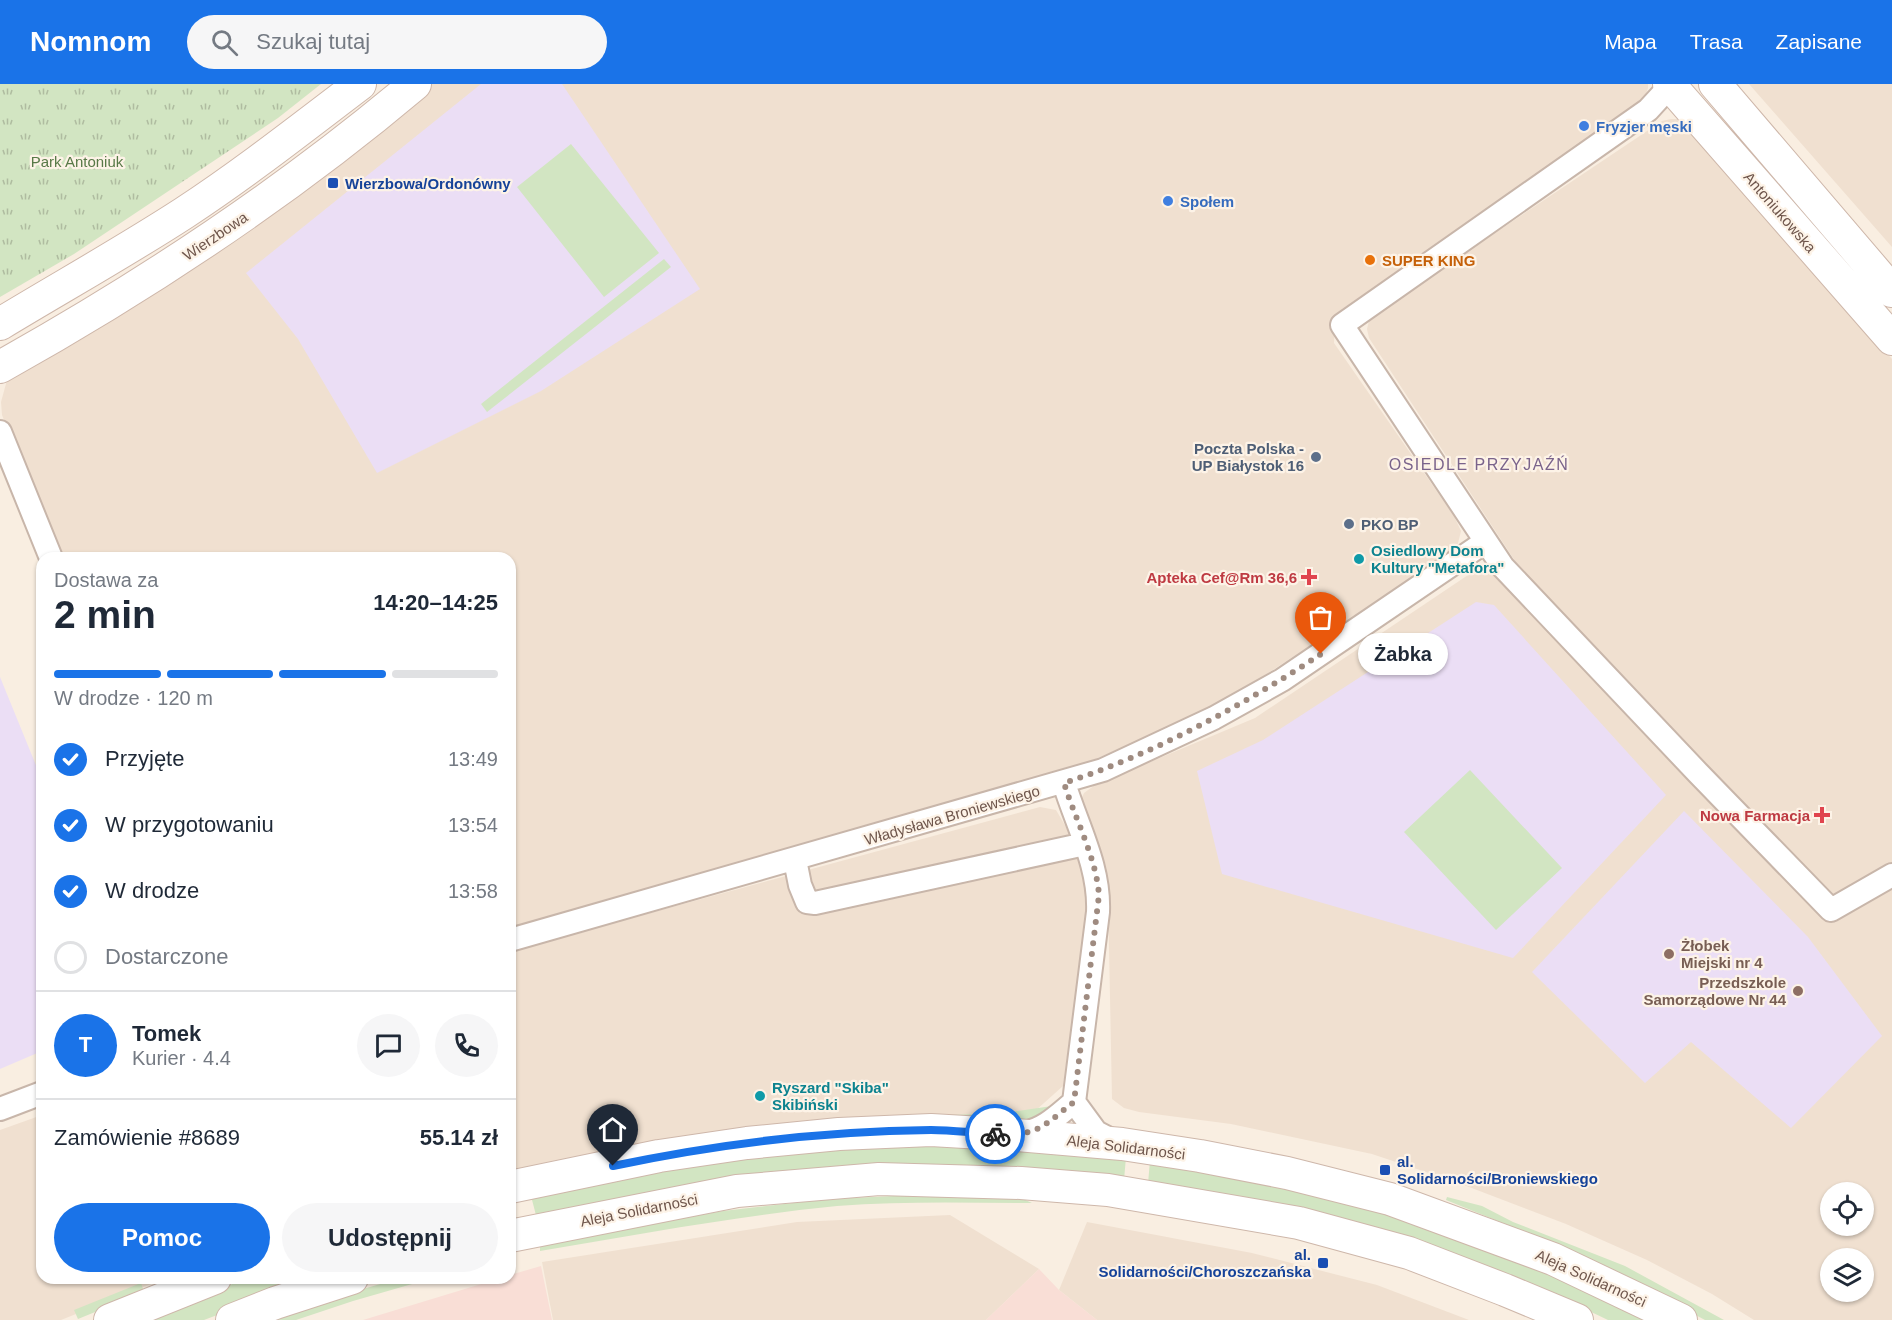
<!DOCTYPE html>
<html lang="pl">
<head>
<meta charset="utf-8">
<style>
  body { margin:0; font-family:Helvetica,sans-serif; background:#f6f6f7; color:#1f2937; height:100vh; display:flex; flex-direction:column; font-size:22px; white-space:nowrap }
  * { box-sizing:border-box; margin:0 }
  p { font-size:20px; color:#747a83 }
  .icon { flex:none; width:33px; height:33px; fill:none; stroke:currentColor; stroke-width:2; stroke-linecap:round; stroke-linejoin:round }
  .map { position:relative; flex:1; overflow:hidden }
  .details { position:absolute; left:36px; top:468px; width:480px; height:732px; display:flex; flex-direction:column; background:#fff; border-radius:18px; box-shadow:0 2px 4px #0004 }
  .details>* { flex:none }
  .controls { position:absolute; left:1820px; top:1098px; display:grid; gap:12px }
  .controls a { display:grid; place-items:center; width:54px; height:54px; border-radius:50%; background:#fff; box-shadow:0 2px 4px #0004; font-size:30px }
  .pin { position:absolute; display:grid; place-items:center; width:51px; height:51px; color:#fff; margin:-62px -26px; border-radius:50% 50% 50% 0; rotate:-45deg; box-shadow:0 0 6px #0007 }
  .pin .icon { rotate:45deg }
  .courier { position:absolute; display:grid; place-items:center; width:60px; height:60px; margin:-30px; border:4px solid #1a73e8; border-radius:50%; background:#fff; color:#222; box-shadow:0 2px 8px #0007 }
  .bubble { position:absolute; height:42px; border-radius:21px; background:#fff; box-shadow:0 2px 4px #0004; font-size:20px; font-weight:700; line-height:42px; text-align:center }
  .head em { font-style:normal; font-weight:700 }
  .head div { display:flex; flex-direction:column-reverse }
  .head { display:flex; align-items:center; justify-content:space-between; height:102px; padding:0 18px }
  h1 { font-size:39px; font-weight:700; line-height:45px }
  .bar { display:grid; grid-template-columns:repeat(4,1fr); gap:9px 6px; align-content:center; height:72px; padding:0 18px }
  .bar i { height:8px; border-radius:4px; background:#e0e1e3 }
  .bar .selected { background:#1a73e8 }
  .bar p { grid-column:span 4 }
  .line { display:flex; align-items:center; gap:15px; padding:0 18px; border-top:2px solid #e0e1e3 }
  .line div { flex:1 }
  .round { display:grid; place-items:center; flex:none; width:63px; height:63px; border-radius:32px; background:#f6f6f7 }
  ol { padding:0 18px; list-style:none }
  li { display:flex; align-items:center; gap:18px; height:66px }
  li p { margin-inline-start:auto }
  li .icon { padding:6px; border-radius:50%; background:#1a73e8; color:#fff; stroke-width:4 }
  li:last-child { color:#747a83 }
  li i { width:33px; height:33px; border:3px solid #e0e1e3; border-radius:50% }
  .action { display:flex; gap:12px; margin-top:auto; padding:12px 18px }
  .action a { flex:1; height:69px; border-radius:36px; background:#1a73e8; color:#fff; font-size:24px; font-weight:700; line-height:69px; text-align:center }
  .action a+a { background:#f6f6f7; color:#1f2937 }
  header { display:flex; align-items:center; gap:36px; box-sizing:border-box; height:84px; padding:0 30px; background:#1a73e8; color:#fff }
  header strong { font-size:28px }
  nav { display:flex; gap:33px; margin-inline-start:auto; font-size:21px }
  .search { width:420px; height:54px; background:#f6f6f7; display:flex; align-items:center; gap:15px; box-sizing:border-box; padding:0 21px; border-radius:33px; color:#747a83; font-size:22px }
  .map>svg:first-child { display:block }
  .residential { fill:#f0e0d0; fill-rule:evenodd }
  .commercial { fill:#f9ded6 }
  .education { fill:#ebdef5 }
  .green { fill:#d2e5c2 }
  .park { fill:url(#park-tufts) }
  .lines { fill:none; stroke-linecap:round; stroke-linejoin:round }
  .minor-casing { stroke:#c8b6aa; stroke-width:26 }
  .secondary-casing { stroke:#ceb7aa; stroke-width:34 }
  .minor { stroke:#fff; stroke-width:22 }
  .secondary { stroke:#fff; stroke-width:32 }
  .done { stroke:#9f8b80; stroke-width:6; stroke-dasharray:0 10.8 }
  .route { stroke:#1a73e8; stroke-width:8 }
  .shop-dot { fill:#3f7fe0; stroke:#fdf3e7; stroke-width:2 }
  .transit-dot { fill:#1a4fb4; stroke:#fdf3e7; stroke-width:2 }
  .food-dot { fill:#e8710a; stroke:#fdf3e7; stroke-width:2 }
  .service-dot { fill:#5c6f8a; stroke:#fdf3e7; stroke-width:2 }
  .culture-dot { fill:#0f9aa8; stroke:#fdf3e7; stroke-width:2 }
  .health-dot { fill:#e0444e; stroke:#fdf3e7; stroke-width:2 }
  .education-dot { fill:#8d6e63; stroke:#fdf3e7; stroke-width:2 }
  .labels { text-anchor:middle; dominant-baseline:central; stroke-width:4.5; stroke-linejoin:round; paint-order:stroke }
  .shop-label { font-size:15px; font-weight:bold; fill:#366cbe; stroke:#fdf3e7; text-anchor:start }
  .park-label { font-size:15px; fill:#587947; stroke:#fdf3e7 }
  .transit-label { font-size:15px; font-weight:bold; fill:#164399; stroke:#fdf3e7; text-anchor:start }
  .street-label { font-size:15px; fill:#6e554b; stroke:#fdf3e7 }
  .food-label { font-size:15px; font-weight:bold; fill:#c56008; stroke:#fdf3e7; text-anchor:start }
  .service-label { font-size:15px; font-weight:bold; fill:#4e5e75; stroke:#fdf3e7; text-anchor:end }
  .culture-label { font-size:15px; font-weight:bold; fill:#0d838f; stroke:#fdf3e7; text-anchor:start }
  .health-label { font-size:15px; font-weight:bold; fill:#be3a42; stroke:#fdf3e7; text-anchor:end }
  .education-label { font-size:15px; font-weight:bold; fill:#785e54; stroke:#fdf3e7; text-anchor:start }
  .neighbourhood-label { font-size:16px; letter-spacing:1.5px; fill:#7a638b; stroke:#fdf3e7 }
</style>
</head>
<body>
<header>
<strong>Nomnom</strong>
<div class="search"><svg class="icon" aria-label="search" viewBox="0 0 24 24"><circle cx="10" cy="10" r="6"/><path d="M15 15l6 6"/></svg>Szukaj tutaj</div>
<nav><a>Mapa</a><a>Trasa</a><a>Zapisane</a></nav>
</header>
<div class="map">
<svg width="1892" height="1236" viewBox="0 0 1892 1236">
  <defs>
    <pattern id="park-tufts" width="24" height="20" patternUnits="userSpaceOnUse" patternTransform="scale(1.5)"><rect width="24" height="20" fill="#d2e5c2"/><path d="M3 7l-1-3M5 7V3M7 7l1-3M15 17l-1-3M17 17v-4M19 17l1-3" fill="none" stroke="#afbca0"/></pattern>
  </defs>
  <rect width="100%" height="100%" fill="#f9eee1"/>
  <!-- residential -->
  <path class="residential" d="M431,0H1648V4L1645,13L1335,232L1334,259L1454,432L1461,447L1457,463L1442,476L1248,602L1175,640L1098,674L1020,702L510,848V474H59L2,331L1,318L7,296L390,38Z
    M1749,0H1892V163Z
    M1671,35H1678L1892,275V1236H1754L1712,1210L1647,1176L1566,1140L1456,1098L1372,1070L1231,1040L1139,1028L1124,1024L1112,1015L1108,811L1079,719L1084,709L1095,701L1255,634L1477,485L1491,487L1498,492L1517,480L1369,254L1367,245L1369,237L1377,228L1662,37ZM1830,1108H1863V1142H1830ZM1830,1174H1863V1208H1830Z
    M1040,723L1056,726L1066,743L1090,803L1063,1002L1025,1036L510,1089V867Z
    M42,1031V1194H166L61,1236H0V1046Z
    M950,1131L1039,1185L986,1236H553L542,1178L797,1138Z
    M1087,1138L1252,1169L1377,1201L1469,1236H1097L1059,1206Z"/>
  <!-- commercial -->
  <path class="commercial" d="M541,1182L552,1236H363L501,1194H510V1191Z
    M1039,1185L1059,1206L1097,1236H986Z"/>
  <!-- education -->
  <path class="education" d="M481,0H562L700,205L541,307L377,389L298,255L246,189Z
    M1476,518L1494,521L1666,711L1513,874L1222,790L1197,687L1263,656Z
    M0,593L42,696V967L0,985Z
    M1684,727L1808,853L1882,952L1791,1044L1691,958L1645,999L1532,888Z"/>
  <!-- green -->
  <path class="green" d="M571,60L659,169L604,213L517,103Z
    M664,175L671,183L487,328L481,320Z
    M1470,686L1562,784L1496,846L1404,748Z
    M1052,1022L1043,1031L1030,1037L525,1088L524,1083L607,1069L870,1034L1003,1029Z
    M934,1061L1126,1073L1124,1096L963,1084L537,1135L531,1112L693,1080L836,1064Z
    M1150,1076L1200,1084L1407,1134L1521,1175L1654,1236H1608L1566,1216L1148,1100Z
    M915,1111L1019,1113L1032,1119C967,1119 901,1117 837,1122C737,1132 639,1150 540,1167V1160L723,1127L829,1115Z
    M1447,1113L1482,1122L1513,1138L1625,1182L1724,1236H1705L1584,1172L1446,1116Z
    M248,1194H314L204,1236H138Z
    M401,1194H433L353,1217L296,1236H271L325,1216Z
    M141,1199L144,1208L78,1235L74,1226Z"/>
  <!-- park -->
  <path class="park" d="M0,0H321L278,34L74,170L0,213Z"/>
  <g class="lines">
    <!-- minor casing -->
    <g class="minor-casing">
      <path id="minor" d="M1670,2L1648,26L1342,241L1503,483L1698,689L1831,826L1892,791
        M0,348L51,474
        M795,776L800,801L807,818L815,819L1085,760
        M510,856L1103,686L1214,634L1282,596L1485,458
        M1074,1018L1096,1048L1115,1058
        M0,1025L42,1009
        M1024,1049C1045,1045 1058,1031 1074,1018L1098,828C1100,782 1077,742 1064,699"/>
    </g>
    <!-- secondary casing -->
    <g class="secondary-casing">
      <path id="secondary" d="M1669,0L1892,255
        M1715,0L1892,207
        M0,240C61,203 124,168 184,129C245,89 302,44 360,0
        M0,283C147,201 287,108 415,0
        M510,1103L659,1072L747,1059L839,1050L931,1046L1016,1051L1122,1060L1200,1072L1287,1089L1390,1115L1553,1175L1681,1236
        M510,1152L737,1107L879,1095L1021,1099L1108,1106L1299,1139L1409,1169L1505,1206L1577,1236
        M110,1236L215,1194
        M232,1236L275,1219L352,1194"/>
    </g>
    <!-- minor -->
    <use href="#minor" class="minor"/>
    <!-- secondary -->
    <use href="#secondary" class="secondary"/>
  </g>
  <g class="lines">
    <!-- done -->
    <path class="done" d="M995,1050C1040,1052 1041,1043 1074,1018L1099,811C1096,773 1075,735 1064,699C1152,671 1244,621 1321,570"/>
    <!-- route -->
    <path class="route" d="M613,1082C717,1060 825,1047 931,1046C952,1046 973,1049 995,1050"/>
  </g>
  <!-- markers -->
  <g class="shop-dot">
    <circle cx="1584" cy="42" r="6"/>
    <circle cx="1168" cy="117" r="6"/>
  </g>
  <g class="transit-dot">
    <rect x="327" y="93" width="12" height="12" rx="3"/>
    <rect x="1379" y="1080" width="12" height="12" rx="3"/>
    <rect x="1317" y="1173" width="12" height="12" rx="3"/>
  </g>
  <circle class="food-dot" cx="1370" cy="176" r="6"/>
  <g class="service-dot">
    <circle cx="1316" cy="373" r="6"/>
    <circle cx="1349" cy="440" r="6"/>
  </g>
  <g class="culture-dot">
    <circle cx="1359" cy="475" r="6"/>
    <circle cx="760" cy="1012" r="6"/>
  </g>
  <g class="health-dot">
    <path d="M1306 484h6v6h6v6h-6v6h-6v-6h-6v-6h6z"/>
    <path d="M1819 722h6v6h6v6h-6v6h-6v-6h-6v-6h6z"/>
  </g>
  <g class="education-dot">
    <circle cx="1669" cy="870" r="6"/>
    <circle cx="1798" cy="907" r="6"/>
  </g>
  <g class="labels">
    <!-- shop labels -->
    <g class="shop-label">
      <text x="1596" y="42">Fryzjer męski</text>
      <text x="1180" y="117">Społem</text>
    </g>
    <!-- park labels -->
    <g class="park-label">
      <text x="77" y="77">Park Antoniuk</text>
    </g>
    <!-- transit labels -->
    <g class="transit-label">
      <text x="345" y="99">Wierzbowa/Ordonówny</text>
      <text x="1397" y="1077">al.<tspan x="1397" dy="17">Solidarności/Broniewskiego</tspan></text>
      <text x="1311" y="1170" text-anchor="end">al.<tspan x="1311" dy="17">Solidarności/Choroszczańska</tspan></text>
    </g>
    <!-- street labels -->
    <g class="street-label">
      <text transform="translate(1780 128) rotate(49)">Antoniukowska</text>
      <text transform="translate(215 152) rotate(-34)">Wierzbowa</text>
      <text transform="translate(952 731) rotate(-16)">Władysława Broniewskiego</text>
      <text transform="translate(1126 1063) rotate(7)">Aleja Solidarności</text>
      <text transform="translate(639 1126) rotate(-11)">Aleja Solidarności</text>
      <text transform="translate(1591 1194) rotate(24)">Aleja Solidarności</text>
    </g>
    <!-- food labels -->
    <g class="food-label">
      <text x="1382" y="176">SUPER KING</text>
    </g>
    <!-- service labels -->
    <g class="service-label">
      <text x="1304" y="364">Poczta Polska -<tspan x="1304" dy="17">UP Białystok 16</tspan></text>
      <text x="1361" y="440" text-anchor="start">PKO BP</text>
    </g>
    <!-- culture labels -->
    <g class="culture-label">
      <text x="1371" y="466">Osiedlowy Dom<tspan x="1371" dy="17">Kultury "Metafora"</tspan></text>
      <text x="772" y="1003">Ryszard "Skiba"<tspan x="772" dy="17">Skibiński</tspan></text>
    </g>
    <!-- health labels -->
    <g class="health-label">
      <text x="1297" y="493">Apteka Cef@Rm 36,6</text>
      <text x="1810" y="731">Nowa Farmacja</text>
    </g>
    <!-- education labels -->
    <g class="education-label">
      <text x="1681" y="861">Żłobek<tspan x="1681" dy="17">Miejski nr 4</tspan></text>
      <text x="1786" y="898" text-anchor="end">Przedszkole<tspan x="1786" dy="17">Samorządowe Nr 44</tspan></text>
    </g>
    <!-- neighbourhood labels -->
    <g class="neighbourhood-label">
      <text x="1479" y="380">OSIEDLE PRZYJAŹŃ</text>
    </g>
  </g>
</svg>
<div class="controls">
<a><svg class="icon" aria-label="locate" viewBox="0 0 24 24"><circle cx="12" cy="12" r="6"/><path d="M12 2v4M12 18v4M2 12h4M18 12h4"/></svg></a>
<a><svg class="icon" aria-label="layers" viewBox="0 0 24 24"><path d="M12 4l9 5-9 5-9-5zM3 14l9 5 9-5"/></svg></a>
</div>
<div class="pin" style="left:1321px;top:570px;background:#ea580c"><svg class="icon" aria-label="bag" viewBox="0 0 24 24"><path d="M5 8h14l-1 12H6zM9 8a3 3 0 0 1 6 0"/></svg></div>
<div class="pin" style="left:613px;top:1082px;background:#1f2937"><svg class="icon" aria-label="home" viewBox="0 0 24 24"><path d="M3 11l9-7 9 7M6 9v11h12V9"/></svg></div>
<div class="courier" style="left:995px;top:1050px"><svg class="icon" aria-label="bike" viewBox="0 0 24 24"><circle cx="6" cy="16" r="4"/><circle cx="18" cy="16" r="4"/><path d="M6 16l4-8h5l3 8M10 8l3 8H6M13 5h3"/></svg></div>
<div class="bubble" style="left:1358px;top:549px;width:90px">Żabka</div>
<section class="details">
<div class="head"><div><h1>2 min</h1><p>Dostawa za</p></div><em>14:20–14:25</em></div>
<div class="bar"><i class="selected"></i><i class="selected"></i><i class="selected"></i><i></i><p>W drodze · 120 m</p></div>
<ol>
<li><svg class="icon" aria-label="check" viewBox="0 0 24 24"><path d="M5 12l5 5 9-10"/></svg>Przyjęte<p>13:49</p></li>
<li><svg class="icon" aria-label="check" viewBox="0 0 24 24"><path d="M5 12l5 5 9-10"/></svg>W przygotowaniu<p>13:54</p></li>
<li><svg class="icon" aria-label="check" viewBox="0 0 24 24"><path d="M5 12l5 5 9-10"/></svg>W drodze<p>13:58</p></li>
<li><i></i>Dostarczone</li>
</ol>
<div class="line" style="height:108px"><b class="round" style="background:#1a73e8;color:#fff">T</b><div><b>Tomek</b><p>Kurier · 4.4</p></div><a class="round"><svg class="icon" aria-label="chat" viewBox="0 0 24 24"><path d="M4 5h16v11H9l-5 4z"/></svg></a><a class="round"><svg class="icon" aria-label="phone" viewBox="0 0 24 24"><path d="M5 4h4l2 5-3 2q2 4 5 5l2-3 5 2v4C11 20 4 13 5 4z"/></svg></a></div>
<div class="line" style="height:78px"><div>Zamówienie #8689</div><b>55.14 zł</b></div>
<div class="action"><a>Pomoc</a><a>Udostępnij</a></div>
</section>
</div>
</body>
</html>
